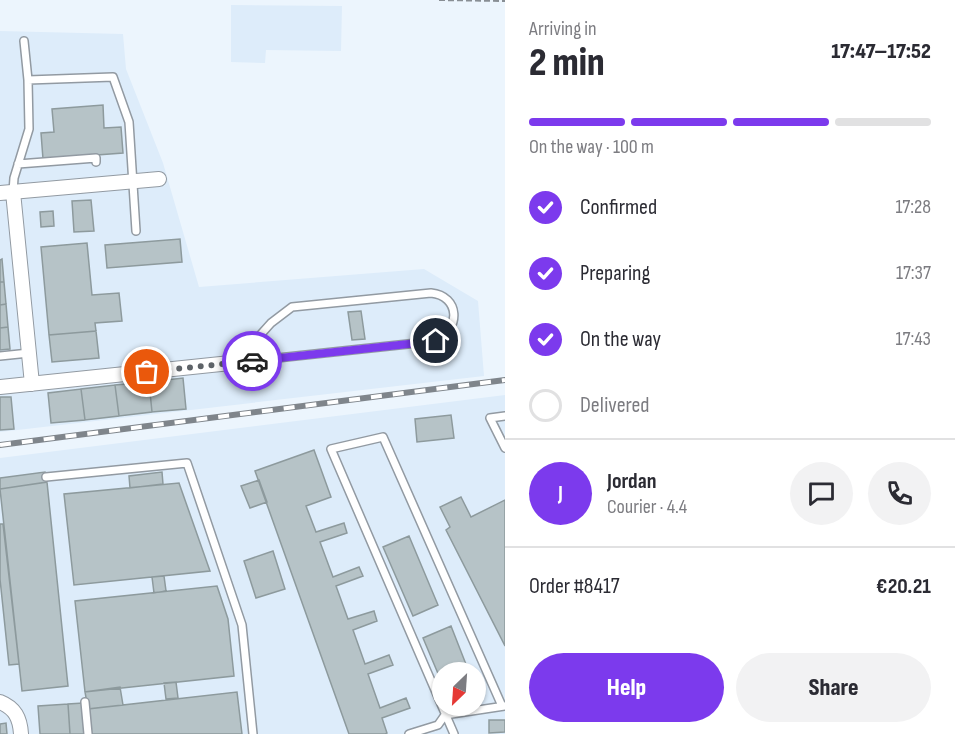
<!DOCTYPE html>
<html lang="en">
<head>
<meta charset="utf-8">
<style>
  body { margin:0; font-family:"Sofia Sans Condensed",sans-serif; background:#f2f2f3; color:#2b2b33; height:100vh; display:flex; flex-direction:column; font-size:22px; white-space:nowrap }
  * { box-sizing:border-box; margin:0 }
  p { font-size:20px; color:#7c7c81 }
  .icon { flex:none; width:33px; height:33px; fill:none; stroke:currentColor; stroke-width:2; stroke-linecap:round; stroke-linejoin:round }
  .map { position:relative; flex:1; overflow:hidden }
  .drawer { display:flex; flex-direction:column; background:#fff; width:450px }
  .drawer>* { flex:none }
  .needle { width:39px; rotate:205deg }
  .controls { position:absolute; left:432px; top:662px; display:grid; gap:12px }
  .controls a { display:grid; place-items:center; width:54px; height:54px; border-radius:50%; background:#fff; box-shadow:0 2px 4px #0004; font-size:30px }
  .pin { position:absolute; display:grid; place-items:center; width:51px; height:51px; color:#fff; margin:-26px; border:3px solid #fff; border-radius:50%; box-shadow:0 2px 6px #0007 }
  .courier { position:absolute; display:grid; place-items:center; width:60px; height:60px; margin:-30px; border:4px solid #7c3aed; border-radius:50%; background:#fff; color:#222; box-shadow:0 2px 8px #0007 }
  .headline em { font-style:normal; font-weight:800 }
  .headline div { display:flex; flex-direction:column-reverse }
  .headline { display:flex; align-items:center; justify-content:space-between; height:102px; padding:0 24px }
  h1 { font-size:39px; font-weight:800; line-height:45px }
  .bar { display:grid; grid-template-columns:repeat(4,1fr); gap:9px 6px; align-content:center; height:72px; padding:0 24px }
  .bar i { height:8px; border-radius:4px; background:#e1e1e2 }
  .bar .active { background:#7c3aed }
  .bar p { grid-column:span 4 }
  .line { display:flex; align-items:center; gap:15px; padding:0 24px; border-top:2px solid #e1e1e2 }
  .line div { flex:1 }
  .round { display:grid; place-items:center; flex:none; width:63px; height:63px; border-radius:32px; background:#f2f2f3 }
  ol { padding:0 24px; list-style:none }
  li { display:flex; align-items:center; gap:18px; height:66px }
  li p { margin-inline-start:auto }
  li .icon { padding:6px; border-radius:50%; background:#7c3aed; color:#fff; stroke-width:4 }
  li:last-child { color:#7c7c81 }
  li i { width:33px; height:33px; border:3px solid #e1e1e2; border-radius:50% }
  .primary-button { display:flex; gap:12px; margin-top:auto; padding:12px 24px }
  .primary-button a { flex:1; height:69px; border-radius:36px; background:#7c3aed; color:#fff; font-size:24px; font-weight:800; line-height:69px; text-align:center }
  .primary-button a+a { background:#f2f2f3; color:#2b2b33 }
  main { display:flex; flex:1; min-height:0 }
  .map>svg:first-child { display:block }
  .built { fill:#ddecfa; fill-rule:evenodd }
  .building { fill:#b6c3c7; stroke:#8d9a9d; stroke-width:1.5 }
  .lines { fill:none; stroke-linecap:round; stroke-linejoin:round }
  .lane-casing { stroke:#929aa2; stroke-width:10 }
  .street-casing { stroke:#929aa2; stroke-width:16 }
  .path { stroke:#888e94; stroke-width:2; stroke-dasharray:6 3; stroke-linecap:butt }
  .lane { stroke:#fff; stroke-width:7 }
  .street { stroke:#fff; stroke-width:14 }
  .rail-casing { stroke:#7f858b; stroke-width:6 }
  .rail { stroke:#fff; stroke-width:4; stroke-dasharray:11; stroke-linecap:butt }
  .done { stroke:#5e6368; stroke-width:6; stroke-dasharray:0 10.8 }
  .route { stroke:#7c3aed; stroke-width:8 }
</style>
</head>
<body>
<main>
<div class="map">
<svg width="505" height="734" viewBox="0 0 505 734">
  <rect width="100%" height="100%" fill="#ecf5fd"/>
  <!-- built -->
  <path class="built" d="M231,5L342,6L341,51L266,50L265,63L231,62Z
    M0,31L123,34L126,69L163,163L199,287L424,269L478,301L484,376L0,432Z
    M505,395V734H27L25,715L16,705L11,714L15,734H0V458ZM442,672H476V705H442Z"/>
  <!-- building -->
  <path class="building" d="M103,105L104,128L121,127L123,153L43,159L41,133L54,132L52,109Z
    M91,200L94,231L74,232L72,201Z
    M53,211L54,226L41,227L40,212Z
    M180,239L182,262L107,268L105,245Z
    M87,243L92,295L119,293L122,321L95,323L96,331L49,335L41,247Z
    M2,259L4,282H0V260Z
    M0,282H4L6,304L0,305Z
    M6,304L8,327L0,328V305Z
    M361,311L365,339L352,340L348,312Z
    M8,327L10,349L0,350V328Z
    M96,331L99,358L52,362L49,335Z
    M183,378L186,409L152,412L149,382Z
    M149,382L152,412L119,416L115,385Z
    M115,385L119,416L85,420L81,389Z
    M81,389L85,420L51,423L48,393Z
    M0,397H11L14,429L0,430Z
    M451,415L454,438L417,442L415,419Z
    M314,450L331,497L306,506L316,532L344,523L347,533L320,542L333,577L359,567L363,576L336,586L348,619L374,611L377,621L353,630L365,664L389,655L393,665L368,674L380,708L406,698L410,708L382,718L387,733L385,734H349L255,471Z
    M45,472L47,482L0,489V478Z
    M162,472L163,484L130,488L129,476Z
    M259,480L267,502L250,508L241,486Z
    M47,482L68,686L22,691L0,489Z
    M179,483L210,571L74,585L64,494Z
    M461,497L471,517L505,500V646L446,530L450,527L440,507Z
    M0,524H3L19,664L9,665L0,579Z
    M409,536L438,605L413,616L383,547Z
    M273,551L285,589L256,598L244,561Z
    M164,576L166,591L154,593L152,577Z
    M217,586L228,619L234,676L85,692L75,601Z
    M451,626L469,672H442V683L423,638Z
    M176,682L178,698L166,699L164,683Z
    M120,687L123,705L88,709L85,692Z
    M237,692L242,734H91L88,709Z
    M83,703L85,734H70L68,704Z
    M68,704L70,734H40L38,706Z
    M489,720H505V732L489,733Z
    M6,723L7,734H0V724Z"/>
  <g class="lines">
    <!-- lane casing -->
    <g class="lane-casing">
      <path id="lane" d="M24,41L28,80
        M18,164L96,158V162
        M13,192L14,178L29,129L28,80L113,77L129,122L136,231
        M0,356L29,353
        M240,362L436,341C461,329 460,296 431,293L292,307L271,323L254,342L241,362
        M505,416L490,418L505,448
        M46,477L187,463L242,625L253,734
        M85,702L88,734
        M409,734L438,725L445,715L505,706
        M454,734L331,449L383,437L502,706"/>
    </g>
    <!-- street casing -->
    <g class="street-casing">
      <path id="street" d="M13,192L32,384
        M0,193L159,179
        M0,387L240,362
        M0,702C15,708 20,718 21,734"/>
    </g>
    <!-- path -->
    <path class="path" d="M439,0L505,1"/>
    <!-- lane -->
    <use href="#lane" class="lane"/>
    <!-- street -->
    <use href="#street" class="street"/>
    <!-- rail casing -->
    <g class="rail-casing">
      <path id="rail" d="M0,445L505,380"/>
    </g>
    <!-- rail -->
    <use href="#rail" class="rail"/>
  </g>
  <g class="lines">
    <!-- done -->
    <path class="done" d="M147,372L252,361"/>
    <!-- route -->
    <path class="route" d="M252,361L436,341"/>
  </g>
</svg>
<div class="controls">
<a><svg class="needle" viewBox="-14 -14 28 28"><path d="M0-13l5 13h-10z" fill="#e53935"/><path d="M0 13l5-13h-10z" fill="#7c7c81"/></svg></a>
</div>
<div class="pin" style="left:147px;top:372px;background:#ea580c"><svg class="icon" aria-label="bag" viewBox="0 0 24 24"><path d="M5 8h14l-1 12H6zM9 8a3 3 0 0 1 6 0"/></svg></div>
<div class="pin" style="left:436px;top:341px;background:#1f2937"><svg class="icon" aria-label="home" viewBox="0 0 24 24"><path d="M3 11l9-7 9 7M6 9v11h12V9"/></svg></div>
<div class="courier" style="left:252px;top:361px"><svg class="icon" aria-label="car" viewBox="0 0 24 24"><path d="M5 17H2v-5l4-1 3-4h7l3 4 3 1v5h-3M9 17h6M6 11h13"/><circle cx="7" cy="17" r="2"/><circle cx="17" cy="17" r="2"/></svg></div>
</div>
<section class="drawer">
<div class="headline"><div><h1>2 min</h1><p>Arriving in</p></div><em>17:47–17:52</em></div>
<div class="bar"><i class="active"></i><i class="active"></i><i class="active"></i><i></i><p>On the way · 100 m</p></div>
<ol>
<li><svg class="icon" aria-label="check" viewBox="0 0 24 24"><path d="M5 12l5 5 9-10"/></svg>Confirmed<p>17:28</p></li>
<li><svg class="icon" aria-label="check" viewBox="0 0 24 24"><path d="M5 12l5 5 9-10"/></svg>Preparing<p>17:37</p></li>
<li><svg class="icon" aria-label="check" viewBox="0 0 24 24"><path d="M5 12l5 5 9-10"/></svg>On the way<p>17:43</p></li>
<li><i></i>Delivered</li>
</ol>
<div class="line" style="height:108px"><b class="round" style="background:#7c3aed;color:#fff">J</b><div><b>Jordan</b><p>Courier · 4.4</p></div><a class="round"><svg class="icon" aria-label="chat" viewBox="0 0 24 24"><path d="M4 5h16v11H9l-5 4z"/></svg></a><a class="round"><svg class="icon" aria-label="phone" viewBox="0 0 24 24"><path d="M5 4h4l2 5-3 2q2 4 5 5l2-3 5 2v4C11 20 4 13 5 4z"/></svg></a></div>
<div class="line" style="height:78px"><div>Order #8417</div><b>€20.21</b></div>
<div class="primary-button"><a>Help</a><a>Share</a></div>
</section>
</main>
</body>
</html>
